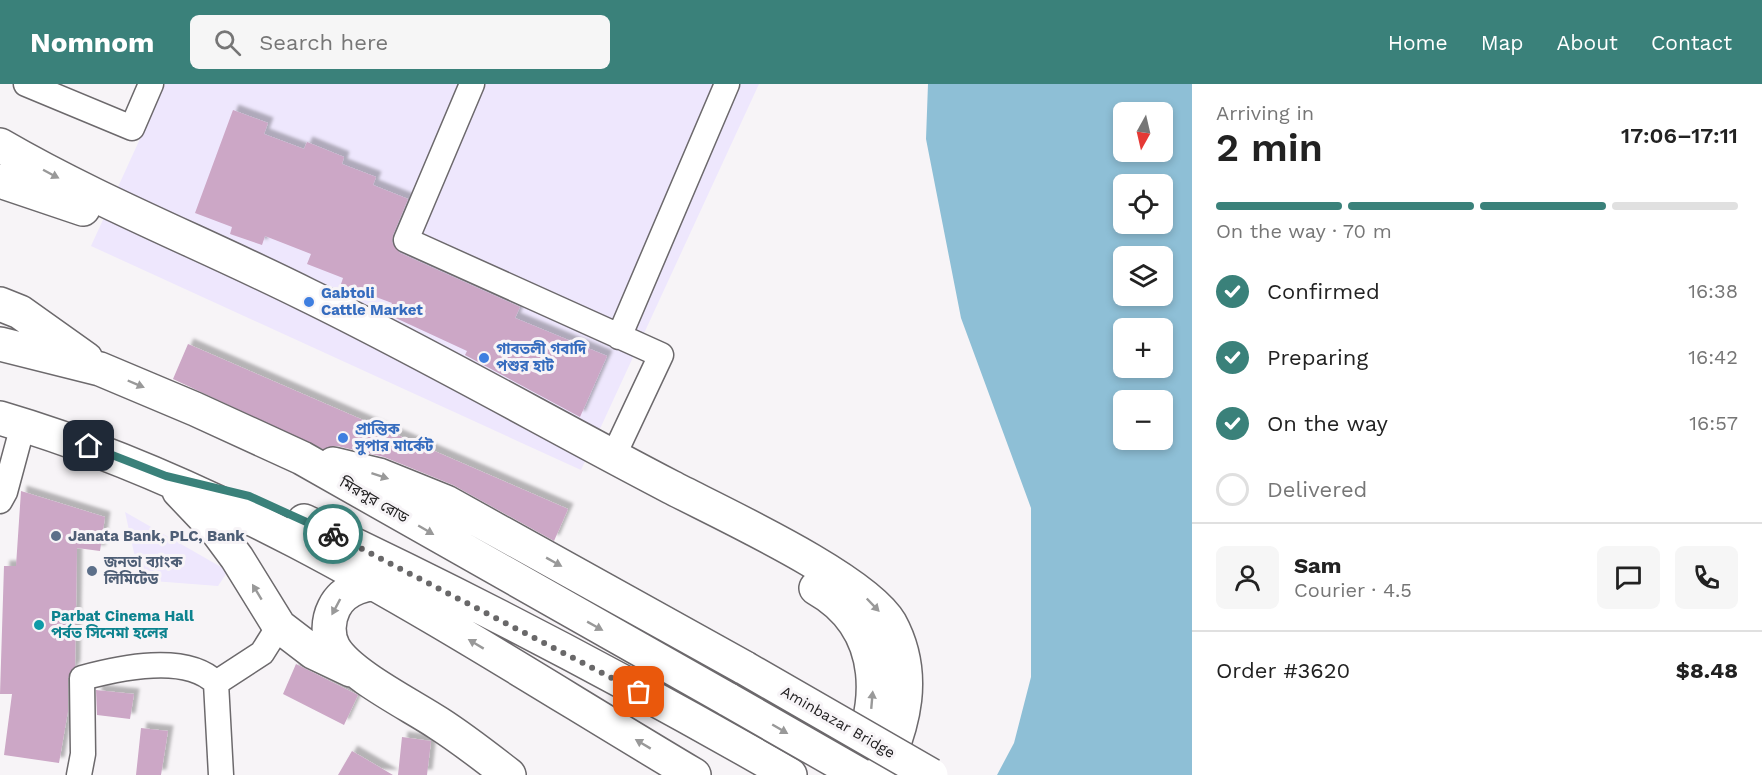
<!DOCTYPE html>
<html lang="en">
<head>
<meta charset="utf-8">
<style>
  body { margin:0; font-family:"Work Sans","Noto Sans Bengali",sans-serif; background:#f6f6f6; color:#222; height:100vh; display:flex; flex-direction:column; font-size:22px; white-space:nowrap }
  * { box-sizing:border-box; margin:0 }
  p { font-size:20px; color:#767676 }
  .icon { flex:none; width:33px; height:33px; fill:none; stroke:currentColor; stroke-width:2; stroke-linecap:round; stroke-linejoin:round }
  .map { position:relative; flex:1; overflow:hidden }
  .panel { display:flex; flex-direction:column; background:#fff; width:570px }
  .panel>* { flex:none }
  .needle { width:39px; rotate:188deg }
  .buttons { position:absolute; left:1113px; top:18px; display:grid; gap:12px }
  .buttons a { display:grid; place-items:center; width:60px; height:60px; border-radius:9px; background:#fff; box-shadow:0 3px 9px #0003; font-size:30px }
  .pin { position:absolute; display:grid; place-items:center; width:51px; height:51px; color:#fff; margin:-26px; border-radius:12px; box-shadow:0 3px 9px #0006 }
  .courier { position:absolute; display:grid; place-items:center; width:60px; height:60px; margin:-30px; border:4px solid #3a817a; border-radius:50%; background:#fff; color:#222; box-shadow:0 2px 8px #0007 }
  .overview em { font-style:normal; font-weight:600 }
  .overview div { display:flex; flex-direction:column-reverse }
  .overview { display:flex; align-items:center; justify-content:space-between; height:102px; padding:0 24px }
  h1 { font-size:39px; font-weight:600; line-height:45px }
  .bar { display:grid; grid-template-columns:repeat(4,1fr); gap:9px 6px; align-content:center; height:72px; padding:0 24px }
  .bar i { height:8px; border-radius:4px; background:#e0e0e0 }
  .bar .on { background:#3a817a }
  .bar p { grid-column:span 4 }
  .line { display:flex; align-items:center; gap:15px; padding:0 24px; border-top:2px solid #e0e0e0 }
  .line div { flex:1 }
  .round { display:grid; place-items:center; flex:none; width:63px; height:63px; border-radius:9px; background:#f6f6f6 }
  ol { padding:0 24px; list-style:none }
  li { display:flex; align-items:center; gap:18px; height:66px }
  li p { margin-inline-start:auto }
  li .icon { padding:6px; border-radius:50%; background:#3a817a; color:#fff; stroke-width:4 }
  li:last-child { color:#767676 }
  li i { width:33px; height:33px; border:3px solid #e0e0e0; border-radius:50% }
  header { display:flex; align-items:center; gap:36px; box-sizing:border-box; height:84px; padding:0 30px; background:#3a817a; color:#fff }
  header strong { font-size:28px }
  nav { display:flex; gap:33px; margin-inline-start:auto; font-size:21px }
  .search { width:420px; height:54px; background:#f6f6f6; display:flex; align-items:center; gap:15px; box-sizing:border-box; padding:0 21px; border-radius:9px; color:#767676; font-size:22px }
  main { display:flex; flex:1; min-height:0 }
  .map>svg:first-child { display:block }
  .commercial { fill:#eee7fd }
  .water { fill:#8ebfd6; fill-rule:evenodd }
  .building { fill:#cca7c6; filter:url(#shadow) }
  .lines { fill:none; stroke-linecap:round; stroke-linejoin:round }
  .minor-casing { stroke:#6c696c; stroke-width:27 }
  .highway-casing { stroke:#6c696c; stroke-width:36 }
  .minor { stroke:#fff; stroke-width:24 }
  .highway { stroke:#fff; stroke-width:33 }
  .highway-bridge-casing { stroke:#6c696c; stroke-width:36; stroke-linecap:butt }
  .highway-bridge { stroke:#fff; stroke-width:33 }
  .oneway { fill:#999 }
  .done { stroke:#696869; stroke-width:6; stroke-dasharray:0 10.8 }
  .route { stroke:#3a817a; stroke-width:8 }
  .shop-dot { fill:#3f7fe0; stroke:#f7f4f7; stroke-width:2 }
  .service-dot { fill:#5c6f8a; stroke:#f7f4f7; stroke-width:2 }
  .culture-dot { fill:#0f9aa8; stroke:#f7f4f7; stroke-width:2 }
  .labels { text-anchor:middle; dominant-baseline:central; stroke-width:6; stroke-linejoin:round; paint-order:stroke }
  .shop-label { font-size:15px; font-weight:bold; fill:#366cbe; stroke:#f7f4f7; text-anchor:start }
  .street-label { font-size:15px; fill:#1d1c1d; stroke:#f7f4f7 }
  .service-label { font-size:15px; font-weight:bold; fill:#4e5e75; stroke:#f7f4f7; text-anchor:start }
  .culture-label { font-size:15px; font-weight:bold; fill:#0d838f; stroke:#f7f4f7; text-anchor:start }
</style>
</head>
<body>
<header>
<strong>Nomnom</strong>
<div class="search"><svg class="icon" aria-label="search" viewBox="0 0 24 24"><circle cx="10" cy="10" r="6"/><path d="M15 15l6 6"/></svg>Search here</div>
<nav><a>Home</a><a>Map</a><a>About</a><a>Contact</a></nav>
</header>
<main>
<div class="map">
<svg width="1192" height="691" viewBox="0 0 1192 691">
  <defs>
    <filter id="shadow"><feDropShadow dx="5.5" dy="-5.5" stdDeviation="1.5" flood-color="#0004"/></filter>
  </defs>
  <rect width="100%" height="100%" fill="#f7f4f7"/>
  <!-- commercial -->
  <path class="commercial" d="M165,0H759L581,386L91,162Z
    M125,428L228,487L218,502L140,496Z"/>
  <!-- water -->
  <path class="water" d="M928,0H1192V691H997L1014,659L1031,593V424L961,234L926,55ZM1124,28H1162V68H1124ZM1124,100H1162V140H1124ZM1124,172H1162V212H1124ZM1124,244H1162V284H1124ZM1124,316H1162V356H1124Z"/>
  <!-- building -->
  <path class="building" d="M233,26L268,39L264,50L304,65L307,58L344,73L342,80L376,93L373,101L408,115L393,151L392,158L400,169L520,223L515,234L607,272L580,333L465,271L467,267L387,230L392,219L341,200L343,194L307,180L311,170L265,152L262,161L230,150L232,143L195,129Z
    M188,260L568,425L554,457L453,401L384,373L337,362L323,365L173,295Z
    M21,407L105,433L100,467L77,464L75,582L68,594V627L59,679L4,671L12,610H0L4,482H16Z
    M296,580L358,611L344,641L283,610Z
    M96,606L134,610L130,635L97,631Z
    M141,644L168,647L161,691H136Z
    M402,653L431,657L427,691H398Z
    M352,667L393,691H338Z"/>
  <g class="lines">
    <!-- minor casing -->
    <g class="minor-casing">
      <path id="minor" d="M26,0L132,44L151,0
        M472,0L406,156L661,271L613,373
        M619,253L727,0
        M0,417L5,408L23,341
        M216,599L221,691
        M79,691L83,670L82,594C119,584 186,569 216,599L262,569L279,542"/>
    </g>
    <!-- highway casing -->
    <g class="highway-casing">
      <path id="highway" d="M0,61C98,118 205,160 307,211C430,271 550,340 671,403C721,429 865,495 890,539C918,590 904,642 881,691
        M0,97L83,125
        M0,220L20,228L86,275
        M0,260L100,285L195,325L302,374L729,616
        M0,334C252,408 470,558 694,691
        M333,380L379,391L446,418L745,584
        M179,407L217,447L237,474L279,542L313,568L351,586
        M304,437C469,514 632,600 790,691
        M389,498C368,499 344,503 334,524C328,536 327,552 334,564C350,591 411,621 438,639C463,655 486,673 509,691
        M816,504C887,544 885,626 848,691"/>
    </g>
    <!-- minor -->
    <use href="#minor" class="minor"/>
    <!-- highway -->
    <use href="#highway" class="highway"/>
    <!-- highway-bridge casing -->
    <g class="highway-bridge-casing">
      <path id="highway-bridge" d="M745,584L931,691
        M729,616L860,691"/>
    </g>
    <!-- highway-bridge -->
    <use href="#highway-bridge" class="highway-bridge"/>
  </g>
  <!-- one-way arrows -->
  <defs><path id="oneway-solid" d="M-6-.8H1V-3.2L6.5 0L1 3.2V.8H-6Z" transform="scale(1.5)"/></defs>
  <g class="oneway">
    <use href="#oneway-solid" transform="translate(51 90) rotate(28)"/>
    <use href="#oneway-solid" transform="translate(136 300) rotate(23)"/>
    <use href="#oneway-solid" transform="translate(380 392) rotate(18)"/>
    <use href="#oneway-solid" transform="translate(426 446) rotate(30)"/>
    <use href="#oneway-solid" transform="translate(554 478) rotate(29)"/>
    <use href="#oneway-solid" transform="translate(257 508) rotate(-121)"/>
    <use href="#oneway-solid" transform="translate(873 521) rotate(46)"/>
    <use href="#oneway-solid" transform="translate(336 523) rotate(118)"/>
    <use href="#oneway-solid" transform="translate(595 542) rotate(29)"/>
    <use href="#oneway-solid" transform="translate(476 560) rotate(-149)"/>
    <use href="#oneway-solid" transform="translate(872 616) rotate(-85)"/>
    <use href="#oneway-solid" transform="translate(780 645) rotate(30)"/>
    <use href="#oneway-solid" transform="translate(643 660) rotate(-149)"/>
  </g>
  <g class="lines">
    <!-- done -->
    <path class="done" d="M333,450L639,608"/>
    <!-- route -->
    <path class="route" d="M89,362L166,392L249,412L333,450"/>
  </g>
  <!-- markers -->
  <g class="shop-dot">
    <circle cx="309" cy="218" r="6"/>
    <circle cx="484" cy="274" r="6"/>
    <circle cx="343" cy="354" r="6"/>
  </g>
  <g class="service-dot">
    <circle cx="56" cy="452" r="6"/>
    <circle cx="92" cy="487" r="6"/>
  </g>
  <circle class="culture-dot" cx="39" cy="541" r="6"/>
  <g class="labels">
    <!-- shop labels -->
    <g class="shop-label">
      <text x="321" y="209">Gabtoli<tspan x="321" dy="17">Cattle Market</tspan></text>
      <text x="496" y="265">গাবতলী গবাদি<tspan x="496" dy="17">পশুর হাট</tspan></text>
      <text x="355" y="345">প্রান্তিক<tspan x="355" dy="17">সুপার মার্কেট</tspan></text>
    </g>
    <!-- street labels -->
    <g class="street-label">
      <text transform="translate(374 416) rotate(30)">মিরপুর রোড</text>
      <text transform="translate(838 638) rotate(30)">Aminbazar Bridge</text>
    </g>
    <!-- service labels -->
    <g class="service-label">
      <text x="68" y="452">Janata Bank, PLC, Bank</text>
      <text x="104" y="478">জনতা ব্যাংক<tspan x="104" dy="17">লিমিটেড</tspan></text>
    </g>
    <!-- culture labels -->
    <g class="culture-label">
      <text x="51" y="532">Parbat Cinema Hall<tspan x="51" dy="17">পর্বত সিনেমা হলের</tspan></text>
    </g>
  </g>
</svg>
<div class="buttons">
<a><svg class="needle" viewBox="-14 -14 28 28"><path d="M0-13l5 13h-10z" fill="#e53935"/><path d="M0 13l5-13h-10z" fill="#767676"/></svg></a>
<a><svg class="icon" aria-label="locate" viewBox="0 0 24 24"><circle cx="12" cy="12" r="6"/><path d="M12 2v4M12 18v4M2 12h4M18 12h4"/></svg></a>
<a><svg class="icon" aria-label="layers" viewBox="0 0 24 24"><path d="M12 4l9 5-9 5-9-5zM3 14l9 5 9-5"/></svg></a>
<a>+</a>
<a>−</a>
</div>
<div class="pin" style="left:639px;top:608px;background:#ea580c"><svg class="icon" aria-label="bag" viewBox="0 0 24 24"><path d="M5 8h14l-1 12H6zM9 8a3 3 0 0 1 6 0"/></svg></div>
<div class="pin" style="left:89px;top:362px;background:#1f2937"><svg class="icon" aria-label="home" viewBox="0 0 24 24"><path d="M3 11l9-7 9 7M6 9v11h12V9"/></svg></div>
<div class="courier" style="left:333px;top:450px"><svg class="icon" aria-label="bike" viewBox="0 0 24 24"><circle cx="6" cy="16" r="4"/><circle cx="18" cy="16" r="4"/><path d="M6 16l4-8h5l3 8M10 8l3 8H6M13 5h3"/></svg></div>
</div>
<section class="panel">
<div class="overview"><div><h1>2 min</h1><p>Arriving in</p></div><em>17:06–17:11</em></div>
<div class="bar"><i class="on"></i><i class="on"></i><i class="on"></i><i></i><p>On the way · 70 m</p></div>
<ol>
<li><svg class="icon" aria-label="check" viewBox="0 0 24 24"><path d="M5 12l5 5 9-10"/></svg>Confirmed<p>16:38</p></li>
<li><svg class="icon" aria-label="check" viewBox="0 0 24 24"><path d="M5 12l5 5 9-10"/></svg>Preparing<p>16:42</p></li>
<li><svg class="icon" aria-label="check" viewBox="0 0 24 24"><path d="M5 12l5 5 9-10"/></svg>On the way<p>16:57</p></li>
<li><i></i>Delivered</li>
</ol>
<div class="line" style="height:108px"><a class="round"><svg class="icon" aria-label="person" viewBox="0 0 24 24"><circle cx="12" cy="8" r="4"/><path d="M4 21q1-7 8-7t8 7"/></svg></a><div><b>Sam</b><p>Courier · 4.5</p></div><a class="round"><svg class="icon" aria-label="chat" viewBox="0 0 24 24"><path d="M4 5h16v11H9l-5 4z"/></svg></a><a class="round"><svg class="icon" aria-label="phone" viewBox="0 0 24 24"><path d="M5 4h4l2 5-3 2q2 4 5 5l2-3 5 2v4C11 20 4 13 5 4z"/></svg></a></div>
<div class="line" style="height:78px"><div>Order #3620</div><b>$8.48</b></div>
</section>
</main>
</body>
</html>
